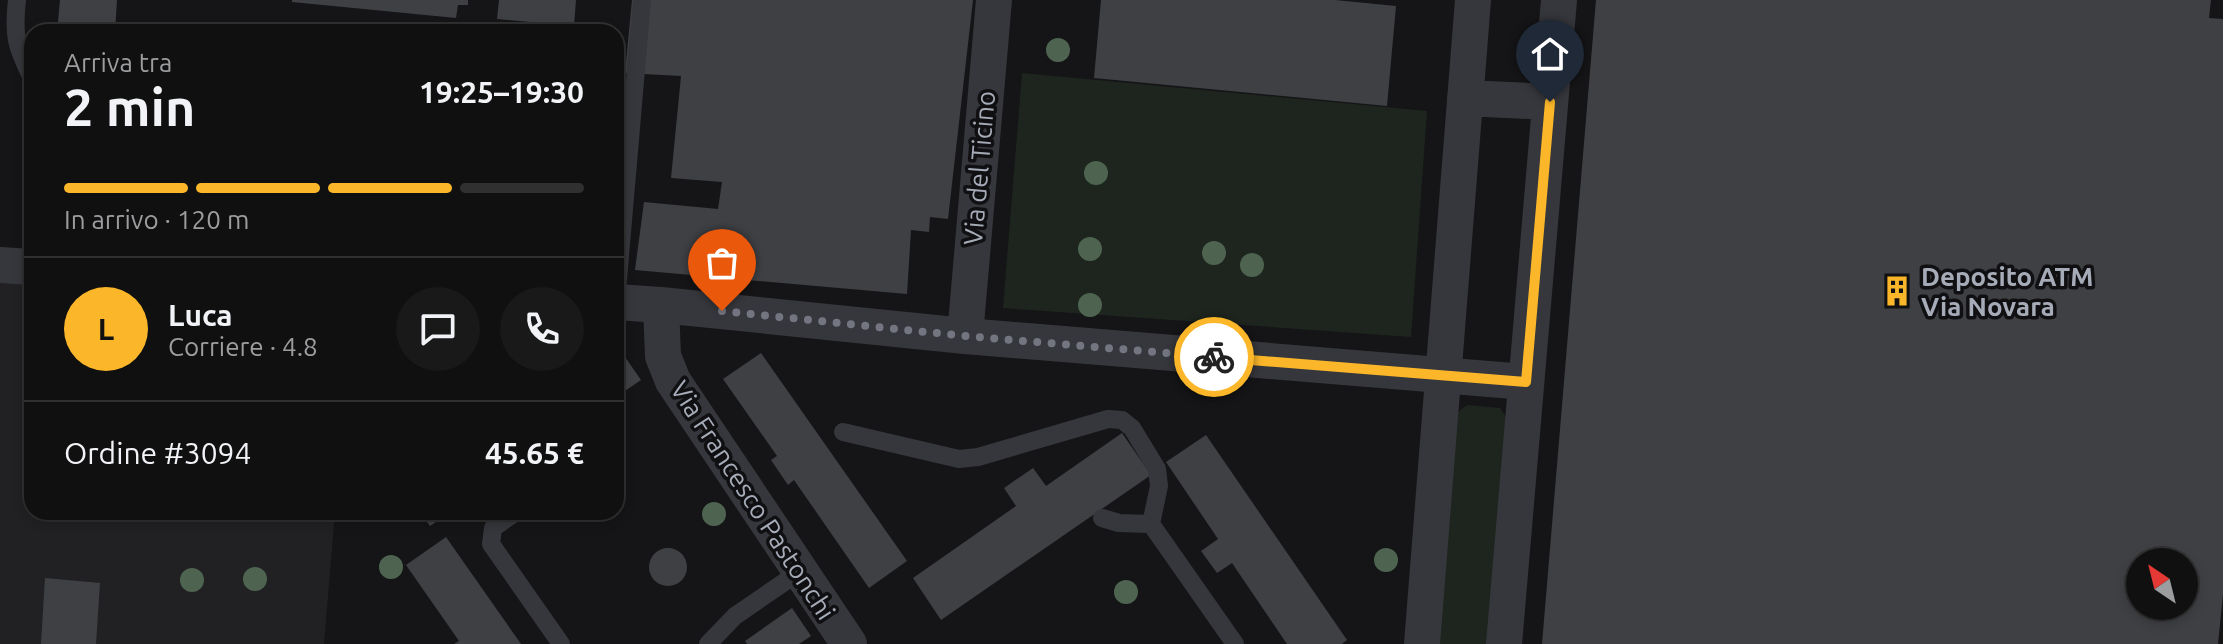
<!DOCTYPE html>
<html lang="it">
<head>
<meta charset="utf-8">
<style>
  body { margin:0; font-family:Ubuntu,sans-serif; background:#19191a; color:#f1f3f6; height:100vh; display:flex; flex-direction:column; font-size:30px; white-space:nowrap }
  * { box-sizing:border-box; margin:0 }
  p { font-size:26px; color:#9c9d9f }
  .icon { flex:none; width:44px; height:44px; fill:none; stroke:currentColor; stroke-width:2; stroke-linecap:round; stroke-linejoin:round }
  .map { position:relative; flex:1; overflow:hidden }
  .sheet { position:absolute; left:24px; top:24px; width:600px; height:496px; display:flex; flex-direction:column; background:#101011; border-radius:24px; box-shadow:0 4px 12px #0003,0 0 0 2px #303031 }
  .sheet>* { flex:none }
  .needle { width:52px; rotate:325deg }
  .controls { position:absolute; left:2126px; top:548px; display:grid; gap:16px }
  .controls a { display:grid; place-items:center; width:72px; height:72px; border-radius:50%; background:#101011; box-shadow:0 4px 12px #0003,0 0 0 2px #303031; font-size:40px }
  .pin { position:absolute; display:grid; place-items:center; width:68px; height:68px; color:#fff; margin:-82px -34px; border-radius:50% 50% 50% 0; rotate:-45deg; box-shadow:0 0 8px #0007 }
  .pin .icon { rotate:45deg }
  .courier { position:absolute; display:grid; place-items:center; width:80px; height:80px; margin:-40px; border:6px solid #fbb729; border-radius:50%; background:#fff; color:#222; box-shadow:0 2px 10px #0007 }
  .overview em { font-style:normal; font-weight:700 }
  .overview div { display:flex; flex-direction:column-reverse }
  .overview { display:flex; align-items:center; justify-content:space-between; height:136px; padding:0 40px }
  h1 { font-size:52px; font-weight:700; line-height:60px }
  .bar { display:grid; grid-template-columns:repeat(4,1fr); gap:12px 8px; align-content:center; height:96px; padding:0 40px }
  .bar i { height:10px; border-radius:6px; background:#303031 }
  .bar .on { background:#fbb729 }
  .bar p { grid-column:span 4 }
  .line { display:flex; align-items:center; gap:20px; padding:0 40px; border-top:2px solid #303031 }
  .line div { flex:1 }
  .round { display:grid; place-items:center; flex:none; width:84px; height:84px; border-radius:42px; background:#19191a }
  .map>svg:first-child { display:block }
  .built { fill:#212124 }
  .green { fill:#1d251e }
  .building { fill:#3f4044; fill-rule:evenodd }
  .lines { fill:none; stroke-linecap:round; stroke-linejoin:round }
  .lane { stroke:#36373c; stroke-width:18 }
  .street { stroke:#36373c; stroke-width:36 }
  .tree { fill:#4e6450 }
  .done { stroke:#737680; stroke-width:8; stroke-dasharray:0 14.4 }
  .route { stroke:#fbb729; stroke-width:10 }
  .labels { text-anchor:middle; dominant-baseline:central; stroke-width:7; stroke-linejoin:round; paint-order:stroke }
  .street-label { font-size:26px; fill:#a6abb8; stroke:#101012 }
  .poi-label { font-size:26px; font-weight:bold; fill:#a6abb8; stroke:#101012; text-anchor:start }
</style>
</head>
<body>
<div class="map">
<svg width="2223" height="644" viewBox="0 0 2223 644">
  <rect width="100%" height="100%" fill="#151517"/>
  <!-- built -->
  <path class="built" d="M0,282L32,284V512H335L324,644H0Z"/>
  <!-- green -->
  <path class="green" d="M1022,73L1427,111L1411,337L1003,308Z
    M1467,405L1500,408L1508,420L1490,644H1436L1454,415Z"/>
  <!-- building -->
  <path class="building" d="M60,0H117L115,32H57Z
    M292,0H468V5H458L456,18L292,2Z
    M499,0H576L574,26L497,19Z
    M632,0H973L948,219L930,217L929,232L911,230L907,294L635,270L644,202L718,209L722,182L671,178L681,76L625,73Z
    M1101,0H1335L1396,6L1387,106L1094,78Z
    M1596,0H2211L2209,18L2223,19V594L2218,644H1542ZM2140,562H2184V606H2140Z
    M616,344L641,380L616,397Z
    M761,353L907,561L869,588L794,480L788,485L771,460L777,456L723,379Z
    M1122,433L1151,475L941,620L913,578L1016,506L1004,488L1033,468L1046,486Z
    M1206,435L1347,640L1342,644H1287L1232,563L1217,573L1201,551L1218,539L1166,462Z
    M420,512H451L430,526Z
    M446,537L521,644H454L459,641L406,565Z
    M649 567a19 19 0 1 1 38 0a19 19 0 1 1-38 0Z
    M45,578L100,583L96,644H41Z
    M792,608L811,636L799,644H747L745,641Z"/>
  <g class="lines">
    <!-- lane -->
    <path class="lane" d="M17,0C13,35 16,46 32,78
      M30,267L32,236
      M616,302L642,0
      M843,432L959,459L978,457L1108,419L1122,420L1132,428L1157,469L1159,486L1151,524
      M516,512L493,528L491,544L561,644
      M1102,518L1119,523L1151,524L1235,644
      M708,644L735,616L799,572"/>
    <!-- street -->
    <path class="street" d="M1465,98L1550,102
      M0,265L32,267
      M616,302L661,305L965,336L1526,382
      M661,305L663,356L673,381L849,644
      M965,336L994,0
      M1422,644L1473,0
      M1504,644L1559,0"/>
  </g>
  <!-- trees -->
  <g class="tree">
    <circle cx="1058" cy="50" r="12"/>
    <circle cx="1096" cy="173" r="12"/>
    <circle cx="1090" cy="249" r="12"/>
    <circle cx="1214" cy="253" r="12"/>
    <circle cx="1252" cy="265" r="12"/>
    <circle cx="1090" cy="305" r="12"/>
    <circle cx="714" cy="514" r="12"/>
    <circle cx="1386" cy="560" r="12"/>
    <circle cx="391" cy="567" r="12"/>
    <circle cx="255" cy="579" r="12"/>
    <circle cx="192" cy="580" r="12"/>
    <circle cx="1126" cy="592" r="12"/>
  </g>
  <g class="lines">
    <!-- done -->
    <path class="done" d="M722,311L965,336L1214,357"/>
    <!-- route -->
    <path class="route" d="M1214,357L1526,382L1550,102"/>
  </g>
  <!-- icons -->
  <defs>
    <g id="building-bare" transform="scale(2.4)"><path d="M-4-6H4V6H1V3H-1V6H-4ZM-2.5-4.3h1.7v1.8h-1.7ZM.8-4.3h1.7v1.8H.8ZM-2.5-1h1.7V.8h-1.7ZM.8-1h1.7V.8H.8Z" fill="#fbb729" stroke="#101012" stroke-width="2.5" paint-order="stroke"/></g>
  </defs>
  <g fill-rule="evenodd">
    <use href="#building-bare" x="1897" y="291"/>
  </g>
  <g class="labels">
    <!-- street labels -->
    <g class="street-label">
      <text transform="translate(979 168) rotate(-85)">Via del Ticino</text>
      <text transform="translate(753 500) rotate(57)">Via Francesco Pastonchi</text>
    </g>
    <!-- poi labels -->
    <g class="poi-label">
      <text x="1921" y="276">Deposito ATM<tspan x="1921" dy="30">Via Novara</tspan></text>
    </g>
  </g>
</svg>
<div class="controls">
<a><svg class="needle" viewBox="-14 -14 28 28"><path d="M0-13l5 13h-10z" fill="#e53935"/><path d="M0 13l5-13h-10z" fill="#9c9d9f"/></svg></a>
</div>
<div class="pin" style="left:722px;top:311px;background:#ea580c"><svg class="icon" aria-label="bag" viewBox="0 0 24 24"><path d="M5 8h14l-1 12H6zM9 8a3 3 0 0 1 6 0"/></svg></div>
<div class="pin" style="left:1550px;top:102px;background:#1f2937"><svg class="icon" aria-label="home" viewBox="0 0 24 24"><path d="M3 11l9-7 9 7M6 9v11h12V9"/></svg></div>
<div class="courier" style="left:1214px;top:357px"><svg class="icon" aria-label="bike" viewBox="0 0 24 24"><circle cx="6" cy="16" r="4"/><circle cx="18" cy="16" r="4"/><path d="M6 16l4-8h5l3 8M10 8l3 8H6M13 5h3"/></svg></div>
<section class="sheet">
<div class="overview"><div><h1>2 min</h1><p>Arriva tra</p></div><em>19:25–19:30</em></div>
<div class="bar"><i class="on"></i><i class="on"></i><i class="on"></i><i></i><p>In arrivo · 120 m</p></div>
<div class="line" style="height:144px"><b class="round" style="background:#fbb729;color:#111">L</b><div><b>Luca</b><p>Corriere · 4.8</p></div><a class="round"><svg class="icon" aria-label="chat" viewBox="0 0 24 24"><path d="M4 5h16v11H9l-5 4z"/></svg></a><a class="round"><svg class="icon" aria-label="phone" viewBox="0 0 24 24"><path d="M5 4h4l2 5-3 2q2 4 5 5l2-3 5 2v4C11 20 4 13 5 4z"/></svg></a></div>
<div class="line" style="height:104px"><div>Ordine #3094</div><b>45.65 €</b></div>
</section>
</div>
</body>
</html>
